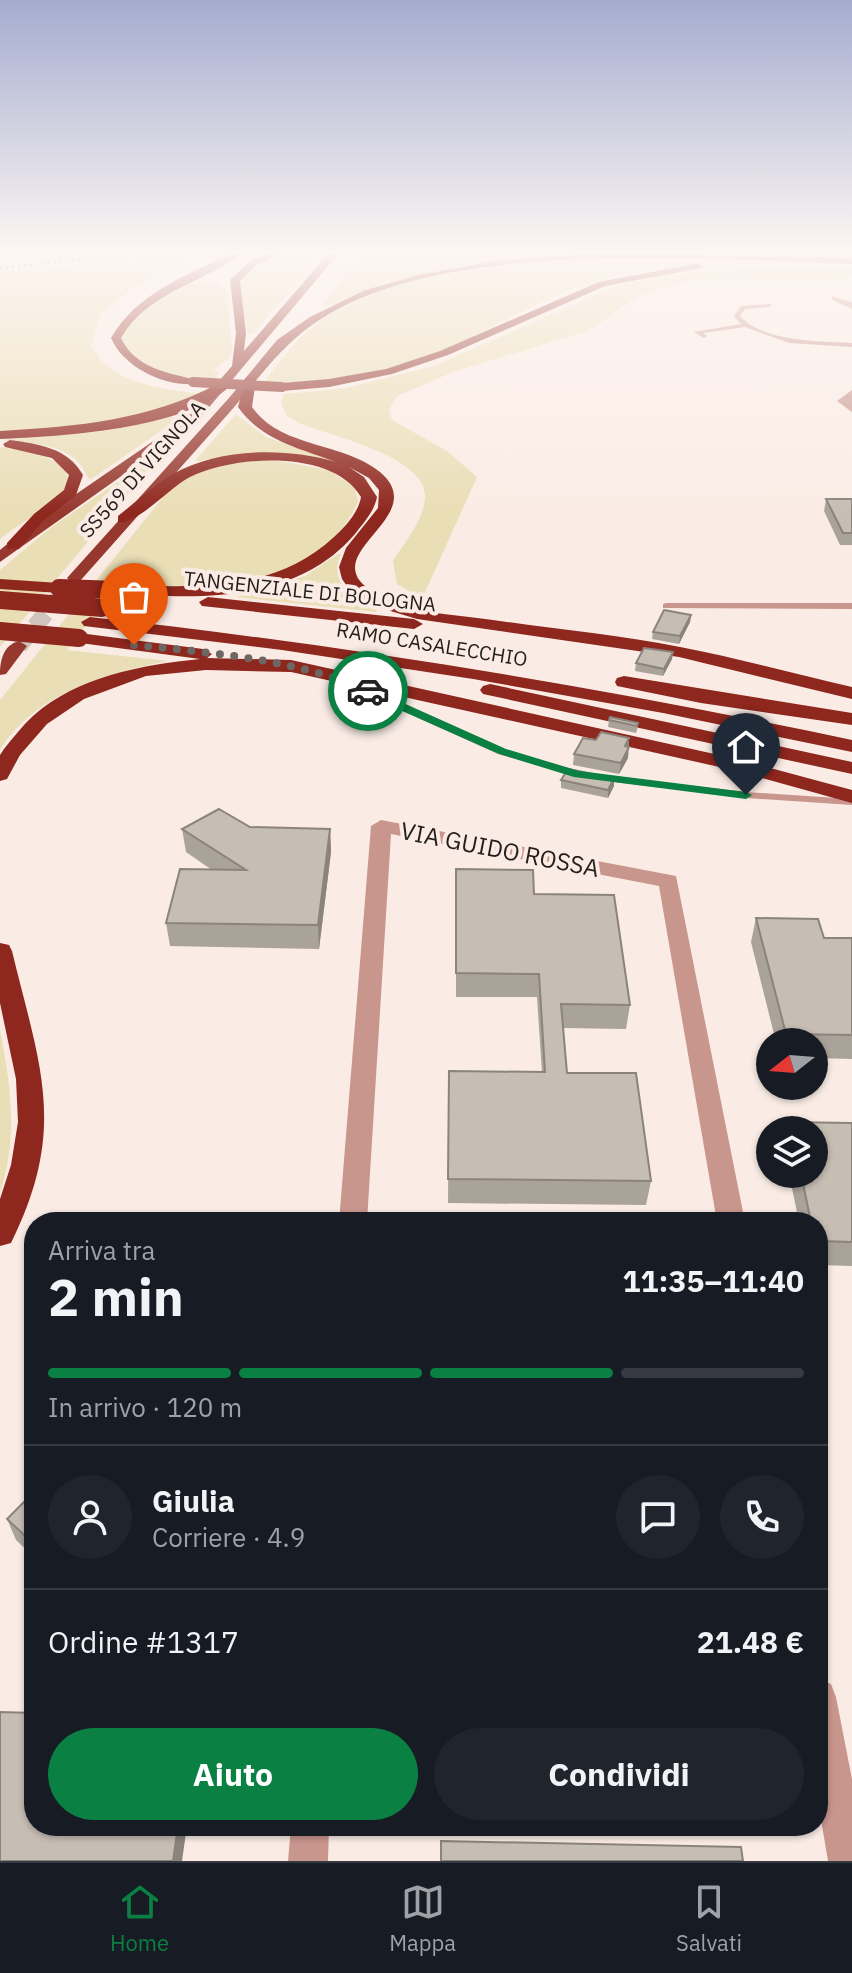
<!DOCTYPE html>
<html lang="it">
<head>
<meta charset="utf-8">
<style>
  body { margin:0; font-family:"IBM Plex Sans",sans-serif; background:#20242c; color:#f1f3f6; height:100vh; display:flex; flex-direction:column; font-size:30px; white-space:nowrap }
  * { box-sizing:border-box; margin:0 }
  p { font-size:26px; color:#9ea1a6 }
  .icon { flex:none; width:44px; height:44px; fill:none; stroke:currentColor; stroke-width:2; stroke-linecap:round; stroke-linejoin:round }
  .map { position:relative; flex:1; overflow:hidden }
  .side { position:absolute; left:24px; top:1212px; width:804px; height:624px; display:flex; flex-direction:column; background:#171b24; border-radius:32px; box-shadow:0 2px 6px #0004 }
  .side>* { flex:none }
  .needle { width:52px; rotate:253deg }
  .buttons { position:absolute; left:756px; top:1028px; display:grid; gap:16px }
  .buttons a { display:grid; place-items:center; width:72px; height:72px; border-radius:50%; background:#171b24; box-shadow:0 2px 6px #0004; font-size:40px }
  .pin { position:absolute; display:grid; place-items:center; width:68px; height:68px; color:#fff; margin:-82px -34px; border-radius:50% 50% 50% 0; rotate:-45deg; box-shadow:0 0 8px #0007 }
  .pin .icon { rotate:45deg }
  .courier { position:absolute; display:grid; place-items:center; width:80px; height:80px; margin:-40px; border:6px solid #0b8043; border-radius:50%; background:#fff; color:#222; box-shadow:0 2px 10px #0007 }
  .overview em { font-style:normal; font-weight:800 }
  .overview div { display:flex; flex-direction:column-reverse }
  .overview { display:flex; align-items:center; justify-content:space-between; height:136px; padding:0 24px }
  h1 { font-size:52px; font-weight:800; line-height:60px }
  .bar { display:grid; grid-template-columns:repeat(4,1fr); gap:12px 8px; align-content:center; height:96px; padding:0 24px }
  .bar i { height:10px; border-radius:6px; background:#363941 }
  .bar .current { background:#0b8043 }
  .bar p { grid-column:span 4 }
  .line { display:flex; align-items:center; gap:20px; padding:0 24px; border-top:2px solid #363941 }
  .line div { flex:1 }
  .round { display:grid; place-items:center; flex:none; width:84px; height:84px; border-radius:42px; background:#20242c }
  .action { display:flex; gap:16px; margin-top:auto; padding:16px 24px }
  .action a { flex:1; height:92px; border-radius:48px; background:#0b8043; color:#fff; font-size:32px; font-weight:800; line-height:92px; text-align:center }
  .action a+a { background:#20242c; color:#f1f3f6 }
  .tab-bar { display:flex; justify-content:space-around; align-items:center; height:112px; border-top:2px solid #363941; background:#171b24; font-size:22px; color:#9ea1a6 }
  .tab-bar a { display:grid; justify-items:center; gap:4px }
  .tab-bar .current { color:#0b8043 }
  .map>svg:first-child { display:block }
  .green { fill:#eadeb6 }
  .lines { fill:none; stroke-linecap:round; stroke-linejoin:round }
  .trunk-tunnel { stroke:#cfc3bd; stroke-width:17; stroke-dasharray:17 8; stroke-linecap:butt }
  .service { fill:#c9968e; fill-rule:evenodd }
  .minor { fill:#c9968e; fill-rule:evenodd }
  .trunk { fill:#96382e; fill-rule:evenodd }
  .motorway { fill:#8e271e; fill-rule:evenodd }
  .rail { stroke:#635b57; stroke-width:3; stroke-dasharray:2 4; stroke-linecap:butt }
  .trunk-bridge { stroke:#96382e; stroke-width:10 }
  .motorway-bridge { stroke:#8e271e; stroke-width:18 }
  .wall { fill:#aaa39a }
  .shaded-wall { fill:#8b847d }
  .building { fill:#c6bdb3; stroke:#8b847d; stroke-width:2 }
  .route { fill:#0b8043 }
  .done { stroke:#6e6662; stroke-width:8; stroke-dasharray:0 14.4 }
  .labels { text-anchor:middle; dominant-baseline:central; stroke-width:8; stroke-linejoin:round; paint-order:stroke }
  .far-street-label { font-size:20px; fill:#231e1c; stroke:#faece5 }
  .street-label { font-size:24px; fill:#231e1c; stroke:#faece5 }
</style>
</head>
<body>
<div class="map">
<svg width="852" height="1861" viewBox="0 0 852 1861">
  <rect width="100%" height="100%" fill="#faece5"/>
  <!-- green -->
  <path class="green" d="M181,253H204L132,289L100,314L91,346C112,385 161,388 201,394L109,425L0,431V272Z
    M286,253H321L253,334H248L239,281L254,265Z
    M363,253H582C522,258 462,263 403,279C375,287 348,301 321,308Z
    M637,256L755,260C698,263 641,267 586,284C532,302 483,335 430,355C375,376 320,381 262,385C278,364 294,341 315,325C393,266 542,260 637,256Z
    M784,267H852V277C793,288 731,269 672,286C660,289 646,292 636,298C618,308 604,323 584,332L453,372L397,396L389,410L392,420L447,451L477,477L422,599L397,584L393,561C405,541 425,520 425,495C425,457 330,435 301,424L287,416L281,403L284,394L346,388L434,366L618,285L675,274Z
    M196,283L218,284L227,291L232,350L229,358L214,370L219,373L212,382C177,377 146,370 121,344C119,318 172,286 196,283Z
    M236,414L266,437L343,464L226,457L195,461Z
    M171,417L178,419L90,480C87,476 84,469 80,464C62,443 26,442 0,440L106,431Z
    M0,447C19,449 90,460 61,493C45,512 19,523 0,539Z
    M151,459L156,460L0,647V570L49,529Z
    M279,461L329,470L355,488L358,502C316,592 202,592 118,583L67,650L168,661C107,673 35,693 0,750V700L168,491C197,465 241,460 279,461Z
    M338,554H341C327,584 355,598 377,609L376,612L236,597L305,576Z
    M0,1030C11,1086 18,1137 0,1193Z"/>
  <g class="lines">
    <!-- trunk-tunnel -->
    <path class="trunk-tunnel" d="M19,646L64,591"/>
    <!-- service -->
    <path class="service" d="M772,304L770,307L745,309L740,316C763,342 819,341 852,343V347L789,343L745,327L703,333L707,336L704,338L694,332L741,324L734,316L741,306Z
      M666,603H852V609L663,608V604Z
      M344,678L506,750L583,772L584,774L579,777L498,754L341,683L339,681Z
      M601,775L746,792L852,799V805L746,798L597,780L596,778Z"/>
    <!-- minor -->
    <path class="minor" d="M832,296L852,302V309L832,300Z
      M852,390V412L837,401Z
      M381,820L676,876L745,1222H717L659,886L391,834L367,1222H339L371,826Z
      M818,1679L831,1684L836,1697L852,1779V1861H828L818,1802Z
      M291,1826H329L328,1861H288Z"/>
    <!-- trunk -->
    <path class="trunk" d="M231,253H243C203,284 148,291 121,338C135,368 168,373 197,380V384C165,387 124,368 111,338C137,293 186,276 231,253Z
      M270,253H284L256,265L240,281L246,333L244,351L329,253H339L195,424L0,562V550L28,527L187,418L232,366L236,333L230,280L250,261Z
      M600,253L852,258V264C704,259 435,236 312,325C278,349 256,382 229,413C179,469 130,525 80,581H70L67,578L229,398L277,340L310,317L363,291L418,275L502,260Z
      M699,263L702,268L605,286L448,355L392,374L329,387L282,391L276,387L282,383L329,379L386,369L440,351L599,282Z
      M19,641L27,646L6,674L0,675C0,661 3,645 19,641Z"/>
    <!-- motorway -->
    <path class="motorway" d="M246,377L256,380L252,407C282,449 342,441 380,472C431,515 323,550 365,586C398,614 453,614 493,620C555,629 619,635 680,647C738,658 795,674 852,687V699L679,657L417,619L374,606L351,592L342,579L339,567L346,548L378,508L379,490L369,478L349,467L364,477L377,497C374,512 364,522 355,534C308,589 237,598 168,596C151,596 130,598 113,594L110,590L119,585C196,587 274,593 334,537C346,526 358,513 361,497C333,449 235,455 190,477C171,486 136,526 118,522V516C136,502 153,486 173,474C218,448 286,447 336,462C299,448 262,441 238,407Z
      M218,384L229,387C181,430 63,436 0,439V431C81,426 145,421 218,384Z
      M10,440C39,444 68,448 83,475L76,495L44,520L19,549H7V543L34,514L64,490L69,475L52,458L5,447L3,444Z
      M0,579L59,583L67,588L59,593L0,589Z
      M208,597L414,619L423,624L414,629L202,606L199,602Z
      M90,617C346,645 600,687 852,740V752L663,713L473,679L282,650L84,626L81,622Z
      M79,633L203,649L212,654L207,658L291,660L737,759L852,790V803L733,770L291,672L206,670L146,676L84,699L47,724L20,755L7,779L0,781V755L4,749C13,738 22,726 33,716C78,676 142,665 200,659L73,642L70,638Z
      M624,676L852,713V725L701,703L617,686L615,682L617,678Z
      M490,684L852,762V774L483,694L480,690L483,686Z
      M0,943L9,945L12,951C40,1067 68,1128 11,1243L0,1246V1199L11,1165L18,1122L16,1079L0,1003Z"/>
    <!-- rail -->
    <path class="rail" d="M0,268L146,253"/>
    <!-- trunk-bridge -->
    <path class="trunk-bridge" d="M193,382L282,387"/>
    <!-- motorway-bridge -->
    <path class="motorway-bridge" d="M59,588L119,590
      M0,600L102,608
      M0,631L79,638"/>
  </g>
  <!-- wall -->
  <path class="wall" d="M826,499H852V545H840L824,511Z
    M691,615L690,622L679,644L652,639L653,632Z
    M673,652L672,659L663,676L635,671L636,663Z
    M609,720L638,723L637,730L636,733L608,727Z
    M629,738L628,758L619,774L573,765L574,754L596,740Z
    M614,778V786L608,798L561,788V780Z
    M250,827L330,829L331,852L319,949L170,946L166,923L212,870L186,852L182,829Z
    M456,892L534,894L630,1005L626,1029L563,1028L567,1073L651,1181L646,1205L448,1203L449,1071L542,1072L537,997H456Z
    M756,918L824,938H852V1059L814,1058V1042H776L751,942Z
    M789,1122L852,1123V1266L818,1265V1222H799L789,1174H814V1130H787Z
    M34,1492V1557L16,1540L7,1519Z"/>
  <!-- shaded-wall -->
  <path class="shaded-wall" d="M27,253H42L27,256Z
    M691,615L690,622L679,644L680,636Z
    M673,652L672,659L663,676L664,669Z
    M629,738L628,758L619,774L621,763L625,746Z
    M614,778V786L608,798V790Z
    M330,829L331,852L319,949L318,925Z
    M178,1826H187L182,1861H173Z"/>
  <!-- building -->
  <path class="building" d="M826,499H852V533H843Z
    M664,610L691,615L680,636L653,632Z
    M644,648L673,652L664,669L636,663Z
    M610,717L638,723L637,726L609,720Z
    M601,732L629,738L625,746L629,747L621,763L574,754L583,738L596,740Z
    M568,769L614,778L608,790L561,780Z
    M219,809L250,827L330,829L318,925L166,923L180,869L246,870L182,829Z
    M456,869L533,870L534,894L614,895L630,1005L561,1004L567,1073H636L651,1181L448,1179L449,1071L545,1072L539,974L456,973Z
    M756,918L818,919L824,938H852V1035L786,1034Z
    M789,1122L852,1123V1242L818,1241V1222H811L801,1174H814V1130H791Z
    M34,1492V1544L7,1519Z
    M0,1712L34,1713V1826H178L173,1861H0Z
    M441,1841L741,1847L743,1861H441Z"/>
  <!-- sky -->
  <linearGradient id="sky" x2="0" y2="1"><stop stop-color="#a5accf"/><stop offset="0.49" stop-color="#fdf6f3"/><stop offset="1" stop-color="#fdf6f3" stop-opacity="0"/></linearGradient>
  <rect width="852" height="514" fill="url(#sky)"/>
  <!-- route -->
  <path class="route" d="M364,689H372L506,749L579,771L746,792L752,795L746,799L574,777L499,754L364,694Z"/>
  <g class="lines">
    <!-- done -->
    <path class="done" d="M134,645C212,653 296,659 368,691"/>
  </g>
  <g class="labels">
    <!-- far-street labels -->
    <g class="far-street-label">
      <text transform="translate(142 469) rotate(-48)">SS569 DI VIGNOLA</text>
      <text transform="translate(310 591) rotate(6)">TANGENZIALE DI BOLOGNA</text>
      <text transform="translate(432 644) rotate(9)">RAMO CASALECCHIO</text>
    </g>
    <!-- street labels -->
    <g class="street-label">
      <text transform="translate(500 849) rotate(11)">VIA GUIDO ROSSA</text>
    </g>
  </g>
</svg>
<div class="buttons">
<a><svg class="needle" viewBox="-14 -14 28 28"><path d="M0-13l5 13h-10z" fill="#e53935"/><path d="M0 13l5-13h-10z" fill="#9ea1a6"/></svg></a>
<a><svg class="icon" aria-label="layers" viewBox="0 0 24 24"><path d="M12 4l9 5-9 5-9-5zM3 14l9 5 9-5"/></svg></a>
</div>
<div class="pin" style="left:134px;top:645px;background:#ea580c"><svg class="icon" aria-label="bag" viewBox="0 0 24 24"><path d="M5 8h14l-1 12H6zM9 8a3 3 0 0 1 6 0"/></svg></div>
<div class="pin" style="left:746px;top:795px;background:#1f2937"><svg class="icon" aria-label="home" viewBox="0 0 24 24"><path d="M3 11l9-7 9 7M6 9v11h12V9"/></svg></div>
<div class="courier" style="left:368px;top:691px"><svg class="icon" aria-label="car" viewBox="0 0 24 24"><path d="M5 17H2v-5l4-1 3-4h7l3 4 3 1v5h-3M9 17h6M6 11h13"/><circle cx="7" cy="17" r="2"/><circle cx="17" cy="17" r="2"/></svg></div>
<section class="side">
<div class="overview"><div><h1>2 min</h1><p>Arriva tra</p></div><em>11:35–11:40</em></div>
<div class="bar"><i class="current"></i><i class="current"></i><i class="current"></i><i></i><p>In arrivo · 120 m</p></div>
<div class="line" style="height:144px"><a class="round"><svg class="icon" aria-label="person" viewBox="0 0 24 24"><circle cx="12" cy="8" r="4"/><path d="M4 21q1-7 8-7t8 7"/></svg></a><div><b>Giulia</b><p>Corriere · 4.9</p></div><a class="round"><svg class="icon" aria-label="chat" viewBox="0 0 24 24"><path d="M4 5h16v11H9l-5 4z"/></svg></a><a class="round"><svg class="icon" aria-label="phone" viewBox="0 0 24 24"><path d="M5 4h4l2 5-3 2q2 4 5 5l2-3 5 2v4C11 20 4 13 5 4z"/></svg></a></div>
<div class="line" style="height:104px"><div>Ordine #1317</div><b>21.48 €</b></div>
<div class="action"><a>Aiuto</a><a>Condividi</a></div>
</section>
</div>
<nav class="tab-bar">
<a class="current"><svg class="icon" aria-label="home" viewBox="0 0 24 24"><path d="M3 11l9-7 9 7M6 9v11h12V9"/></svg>Home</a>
<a><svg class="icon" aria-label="map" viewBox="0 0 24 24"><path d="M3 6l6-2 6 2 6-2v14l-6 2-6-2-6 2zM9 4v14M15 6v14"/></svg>Mappa</a>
<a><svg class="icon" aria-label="saved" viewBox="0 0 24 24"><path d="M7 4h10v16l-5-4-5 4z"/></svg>Salvati</a>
</nav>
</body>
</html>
